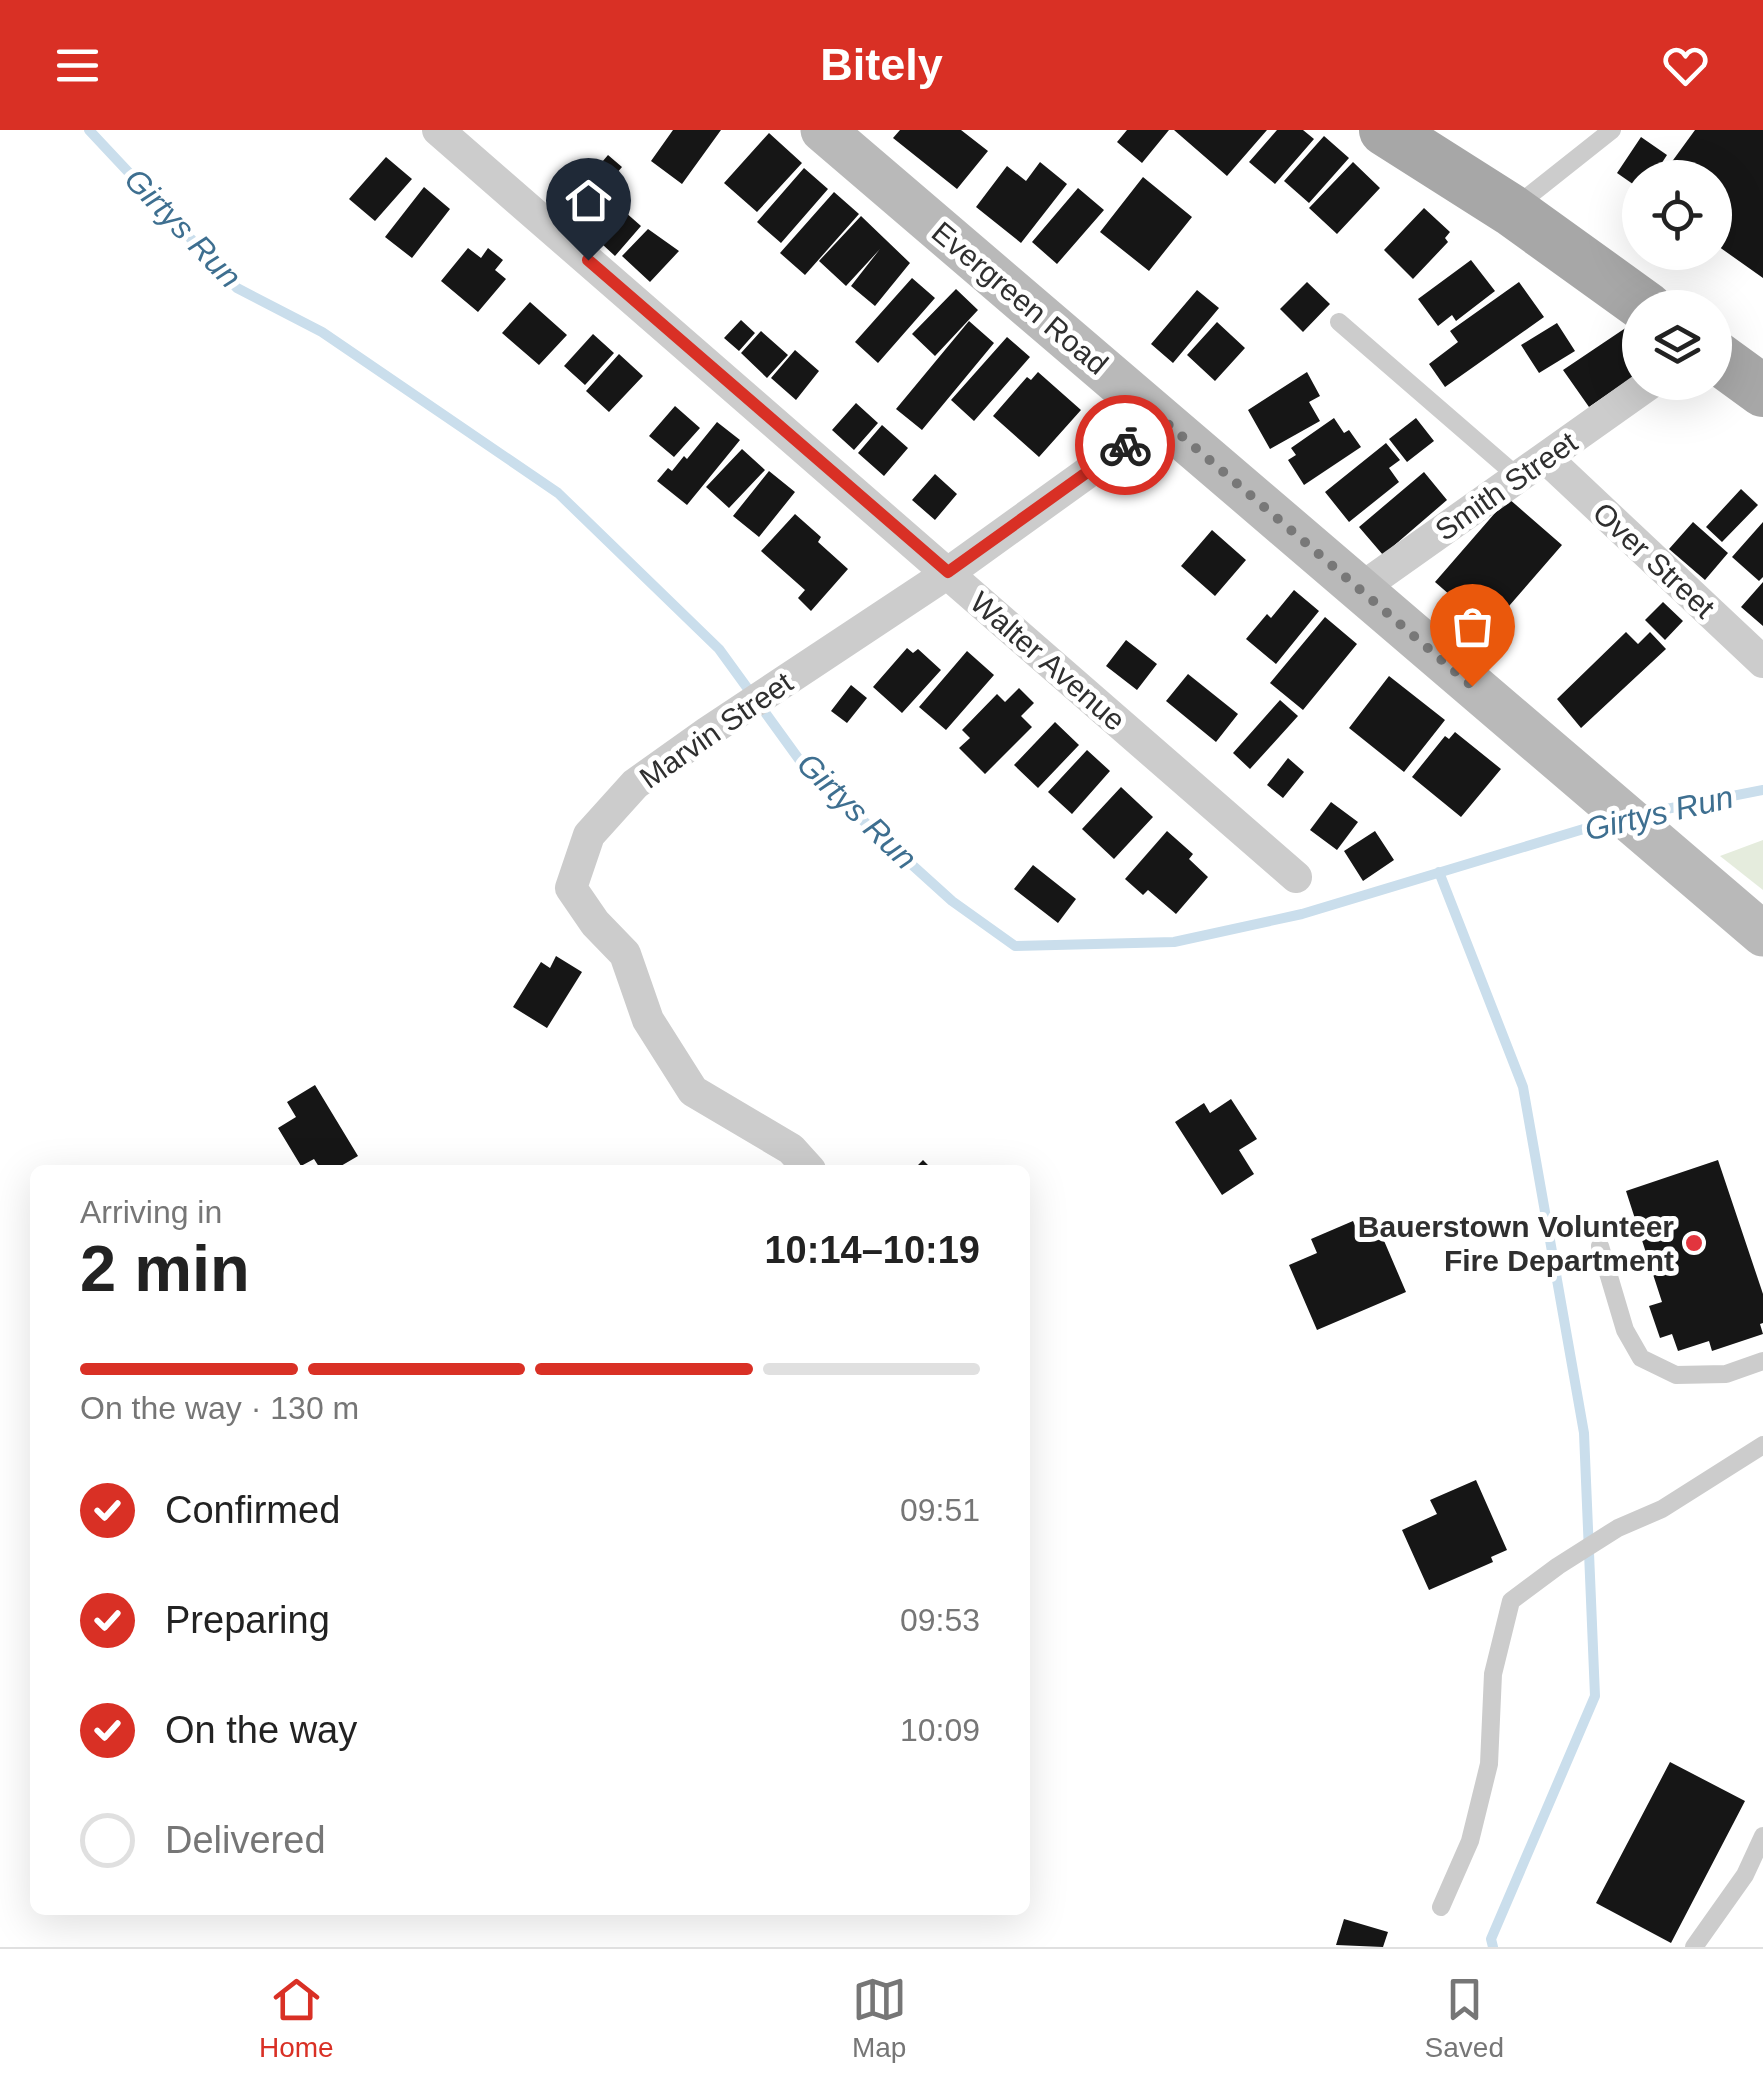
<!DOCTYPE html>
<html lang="en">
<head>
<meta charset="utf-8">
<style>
  body { margin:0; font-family:Arial,sans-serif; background:#f6f6f6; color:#222; height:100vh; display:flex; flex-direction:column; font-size:38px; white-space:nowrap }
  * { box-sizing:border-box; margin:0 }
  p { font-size:32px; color:#767676 }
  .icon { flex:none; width:55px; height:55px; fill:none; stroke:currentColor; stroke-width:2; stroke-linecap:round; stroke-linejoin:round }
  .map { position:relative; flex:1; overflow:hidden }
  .side { position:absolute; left:30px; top:1035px; width:1000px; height:750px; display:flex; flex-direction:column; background:#fff; border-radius:15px; box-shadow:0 10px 40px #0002 }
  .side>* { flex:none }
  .controls { position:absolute; left:1622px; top:30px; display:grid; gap:20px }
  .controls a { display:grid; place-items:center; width:110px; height:110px; border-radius:50%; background:#fff; box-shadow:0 10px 40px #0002; font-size:50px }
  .pin { position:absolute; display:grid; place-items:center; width:85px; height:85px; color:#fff; margin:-102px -42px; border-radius:50% 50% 50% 0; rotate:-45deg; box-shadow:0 0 10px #0007 }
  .pin .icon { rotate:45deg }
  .courier { position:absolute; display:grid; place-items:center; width:100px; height:100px; margin:-50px; border:8px solid #d93025; border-radius:50%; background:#fff; color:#222; box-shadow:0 2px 12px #0007 }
  .summary em { font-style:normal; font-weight:800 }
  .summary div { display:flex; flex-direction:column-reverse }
  .summary { display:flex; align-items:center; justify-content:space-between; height:170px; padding:0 50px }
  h1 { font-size:65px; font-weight:800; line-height:75px }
  .bar { display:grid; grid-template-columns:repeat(4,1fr); gap:15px 10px; align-content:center; height:120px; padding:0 50px }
  .bar i { height:12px; border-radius:8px; background:#e0e0e0 }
  .bar .selected { background:#d93025 }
  .bar p { grid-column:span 4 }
  ol { padding:0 50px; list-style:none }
  li { display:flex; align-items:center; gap:30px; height:110px }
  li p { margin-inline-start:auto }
  li .icon { padding:10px; border-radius:50%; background:#d93025; color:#fff; stroke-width:4 }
  li:last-child { color:#767676 }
  li i { width:55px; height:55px; border:5px solid #e0e0e0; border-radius:50% }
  header { display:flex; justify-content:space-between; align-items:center; height:130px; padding:0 50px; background:#d93025; color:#fff; font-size:45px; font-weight:800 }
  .dock { display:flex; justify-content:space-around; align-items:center; height:140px; border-top:2px solid #e0e0e0; background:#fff; font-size:28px; color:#767676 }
  .dock a { display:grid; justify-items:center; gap:5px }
  .dock .selected { color:#d93025 }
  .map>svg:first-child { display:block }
  .green { fill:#e5ecdd }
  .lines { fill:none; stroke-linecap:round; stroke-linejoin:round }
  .stream { stroke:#cadeec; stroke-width:10 }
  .building { fill:#161616 }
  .lane { stroke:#ccc; stroke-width:18 }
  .street { stroke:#ccc; stroke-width:32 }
  .secondary { stroke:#b9b9b9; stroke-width:45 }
  .primary { stroke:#a7a7a7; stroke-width:52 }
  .done { stroke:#787878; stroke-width:10; stroke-dasharray:0 18 }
  .route { stroke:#d93025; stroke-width:12 }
  .poi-dot { fill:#e2353e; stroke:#fff; stroke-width:4 }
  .labels { text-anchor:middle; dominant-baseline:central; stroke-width:10; stroke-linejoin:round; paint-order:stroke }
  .street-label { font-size:30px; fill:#2f2f2f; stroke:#fff }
  .poi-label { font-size:30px; font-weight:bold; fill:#2f2f2f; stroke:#fff; text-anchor:end }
  .water-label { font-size:32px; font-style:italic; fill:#3e6f90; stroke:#fff }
</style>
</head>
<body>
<header><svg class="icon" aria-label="menu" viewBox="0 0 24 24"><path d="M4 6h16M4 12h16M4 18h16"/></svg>Bitely<svg class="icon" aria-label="heart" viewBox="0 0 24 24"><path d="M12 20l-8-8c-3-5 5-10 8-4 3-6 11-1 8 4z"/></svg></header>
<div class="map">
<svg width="1763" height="1817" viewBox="0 0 1763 1817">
  <rect width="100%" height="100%" fill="#fff"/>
  <!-- green -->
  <path class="green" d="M1763,710V760L1720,726Z"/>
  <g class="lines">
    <!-- stream -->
    <path class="stream" d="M89,0L237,158L322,202L558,363L719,519L806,639L952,771L1015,816L1174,812L1302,784L1610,691
      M1641,684L1763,660
      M1439,742L1523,957L1584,1303L1595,1566L1491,1809L1493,1817"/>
  </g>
  <!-- building -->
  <path class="building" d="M673,0H721L682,54L651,31Z
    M900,0H961L988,21L957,59L893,8Z
    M1127,0H1169L1142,33L1117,12Z
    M1174,0H1267L1227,46Z
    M1277,0H1303L1314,9L1275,54L1249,32Z
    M1695,0H1763V148L1715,114V48H1660Z
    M769,3L802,33L757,82L724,53Z
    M1324,6L1349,28L1309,73L1284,51Z
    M1641,7L1667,25L1652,48H1640V59L1617,43Z
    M608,25L622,37L600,63L586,51Z
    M386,27L412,49L375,91L349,69Z
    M1040,32L1067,54L1021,113L976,77L1007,36L1026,51Z
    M1353,32L1380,58L1337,104L1309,78Z
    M804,38L828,59L781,113L757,92Z
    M1143,47L1192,87L1149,141L1100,102Z
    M424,57L450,79L412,128L385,107Z
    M1078,58L1104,80L1057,134L1032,112Z
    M834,62L859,84L805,145L780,123Z
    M616,74L641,96L615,126L590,103Z
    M1424,78L1450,102L1445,108L1448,112L1413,149L1384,120Z
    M861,86L910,133L875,176L851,156L880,119L846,156L819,131Z
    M648,99L679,121L650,152L622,126Z
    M468,118L481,128L488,118L503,130L495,140L506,149L478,182L441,151Z
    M1471,130L1495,161L1456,191L1452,185L1438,196L1418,169Z
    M912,148L935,168L878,233L855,212Z
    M1307,152L1330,174L1303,202L1280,179Z
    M1519,152L1544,187L1445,257L1429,234L1458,212L1450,201Z
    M956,159L978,180L935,226L912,204Z
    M1197,160L1219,178L1173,233L1151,214Z
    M530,172L567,205L539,235L502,203Z
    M741,190L755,203L739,221L724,208Z
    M969,191L994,213L922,300L896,279Z
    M1217,192L1245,218L1215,251L1187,225Z
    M1557,193L1575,221L1539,243L1521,215Z
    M1627,197L1640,217V242L1589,277L1563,240Z
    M761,201L788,225L767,248L741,223Z
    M593,204L614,223L585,255L564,236Z
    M1007,207L1030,227L974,291L951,270Z
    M795,220L819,241L796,270L771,248Z
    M619,224L643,246L609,282L586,261Z
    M1038,242L1081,280L1039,327L993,286L1027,247L1031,250Z
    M1307,242L1320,266L1309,272L1320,291L1270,319L1248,280Z
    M856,273L878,293L854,320L832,300Z
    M675,276L700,298L674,327L649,306Z
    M1334,288L1344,303L1349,300L1361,317L1304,355L1288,330L1296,325L1291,318Z
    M1416,288L1434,311L1407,332L1389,309Z
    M717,292L740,310L687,375L657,351L668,338L672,341L684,326L687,329Z
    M882,295L908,318L884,346L858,323Z
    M1386,313L1400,330L1389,338L1399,352L1349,392L1325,362Z
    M742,319L765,340L729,378L706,357Z
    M769,341L795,362L759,407L733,386Z
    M1424,342L1447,370L1383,425L1359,397Z
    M935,344L957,364L935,390L912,370Z
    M1741,359L1758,375L1722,412L1706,397Z
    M1508,368L1562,415L1489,499L1435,452Z
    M795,384L821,407L818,412L848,439L811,481L798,468L805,460L761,421Z
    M1693,392L1728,423L1705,450L1669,419Z
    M1763,392V447L1759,451L1732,427Z
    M1212,400L1246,430L1215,466L1181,436Z
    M1763,452V496L1741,477Z
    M1294,460L1319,481L1276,534L1246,509L1267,484L1271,488Z
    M1663,472L1683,491L1665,510L1645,490Z
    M1325,487L1357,514L1303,580L1270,553Z
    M1626,502L1638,514L1650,502L1666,519L1581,598L1557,569Z
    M1126,510L1157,534L1137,560L1106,536Z
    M907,518L913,523L918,519L941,540L902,583L873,557Z
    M967,521L994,545L946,600L919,577Z
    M1188,544L1238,584L1216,612L1166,571Z
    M1389,546L1445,590L1404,642L1349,598Z
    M851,555L867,568L847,593L831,581Z
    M1019,558L1034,573L1021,586L1032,597L985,644L959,618L970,608L962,600L997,564L1005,572Z
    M1280,570L1298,586L1250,639L1233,623Z
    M1055,592L1079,615L1038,658L1014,635Z
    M1455,602L1501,639L1461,687L1412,647L1445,606L1449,609Z
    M1087,620L1110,641L1072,684L1048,662Z
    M1288,628L1304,642L1283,668L1267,655Z
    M1121,657L1153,687L1114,729L1082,699Z
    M1331,672L1358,692L1337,720L1310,700Z
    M1167,701L1193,724L1189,729L1208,747L1176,784L1148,760L1143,765L1125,749Z
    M1375,701L1394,730L1363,751L1344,721Z
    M1033,735L1076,769L1058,793L1014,759Z
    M556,826L582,842L547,898L513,877L541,832L550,838Z
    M315,955L358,1026L334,1040H321L314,1029L301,1036L278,998L296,987L287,972Z
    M1231,969L1257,1009L1239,1020L1254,1044L1222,1065L1175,992L1204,973L1210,983Z
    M923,1030L933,1040H913Z
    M1718,1030L1763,1164V1193L1760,1194L1763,1204L1712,1221L1709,1211L1678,1221L1672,1204L1660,1208L1649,1176L1662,1172L1626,1061Z
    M1353,1091L1360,1107L1379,1099L1406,1162L1317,1200L1289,1135L1317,1123L1311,1109Z
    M1476,1350L1507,1420L1491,1427L1493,1432L1429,1460L1402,1400L1437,1384L1430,1370Z
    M1670,1632L1745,1671L1671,1813L1596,1773Z
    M1344,1789L1388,1802L1383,1817L1336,1815Z"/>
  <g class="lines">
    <!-- lane -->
    <path class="lane" d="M1515,77L1612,0
      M1339,192L1518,347
      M1600,1116L1625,1200L1641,1228L1676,1245L1726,1244L1763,1231
      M1441,1777L1470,1711L1489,1634L1493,1544L1511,1471L1558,1436L1618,1398L1662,1379L1763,1315
      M1694,1817L1745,1745L1763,1706"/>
    <!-- street -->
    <path class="street" d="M438,0L1296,747
      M1546,328L1763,532
      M1360,459L1652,252
      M810,1040L791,1019L693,961L648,890L625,824L595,793L571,758L589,705L635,654L708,602L948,443L1162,289"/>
    <!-- secondary -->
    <path class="secondary" d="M823,0L1763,804"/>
    <!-- primary -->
    <path class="primary" d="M1385,0L1511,80L1647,178
      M1715,226L1763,261"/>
  </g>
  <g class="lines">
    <!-- done -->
    <path class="done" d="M1125,315L1162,289L1472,556"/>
    <!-- route -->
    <path class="route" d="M588,130L948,442L1125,315"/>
  </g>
  <!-- markers -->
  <circle class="poi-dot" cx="1694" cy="1113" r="10"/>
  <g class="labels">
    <!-- street labels -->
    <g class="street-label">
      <text transform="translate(1020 168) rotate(40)">Evergreen Road</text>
      <text transform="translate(1506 356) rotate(-35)">Smith Street</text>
      <text transform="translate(1654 430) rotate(43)">Over Street</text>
      <text transform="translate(1048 531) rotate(41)">Walter Avenue</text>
      <text transform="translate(716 600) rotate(-35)">Marvin Street</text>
    </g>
    <!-- poi labels -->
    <g class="poi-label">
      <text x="1674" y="1096">Bauerstown Volunteer<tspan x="1674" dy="34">Fire Department</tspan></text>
    </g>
    <!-- water labels -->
    <g class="water-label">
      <text transform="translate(183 98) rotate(46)">Girtys Run</text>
      <text transform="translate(857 681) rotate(44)">Girtys Run</text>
      <text transform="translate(1659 683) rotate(-13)">Girtys Run</text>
    </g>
  </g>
</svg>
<div class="controls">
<a><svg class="icon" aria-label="locate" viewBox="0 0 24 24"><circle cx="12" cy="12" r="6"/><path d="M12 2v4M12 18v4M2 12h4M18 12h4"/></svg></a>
<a><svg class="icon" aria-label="layers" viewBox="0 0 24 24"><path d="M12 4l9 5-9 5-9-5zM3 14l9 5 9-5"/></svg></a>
</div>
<div class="pin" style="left:1472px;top:556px;background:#ea580c"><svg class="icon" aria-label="bag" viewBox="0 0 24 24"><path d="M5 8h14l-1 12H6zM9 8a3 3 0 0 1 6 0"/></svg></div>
<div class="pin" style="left:588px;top:130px;background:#1f2937"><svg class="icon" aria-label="home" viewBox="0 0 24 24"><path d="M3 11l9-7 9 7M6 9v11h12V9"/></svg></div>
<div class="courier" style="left:1125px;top:315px"><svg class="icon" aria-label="bike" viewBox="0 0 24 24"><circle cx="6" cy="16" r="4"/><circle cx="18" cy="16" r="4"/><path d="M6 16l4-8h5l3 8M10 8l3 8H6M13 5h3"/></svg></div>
<section class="side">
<div class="summary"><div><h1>2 min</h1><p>Arriving in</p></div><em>10:14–10:19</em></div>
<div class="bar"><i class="selected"></i><i class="selected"></i><i class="selected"></i><i></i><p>On the way · 130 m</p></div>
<ol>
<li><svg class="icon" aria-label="check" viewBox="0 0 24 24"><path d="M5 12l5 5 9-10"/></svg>Confirmed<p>09:51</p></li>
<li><svg class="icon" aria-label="check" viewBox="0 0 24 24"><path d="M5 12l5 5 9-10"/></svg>Preparing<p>09:53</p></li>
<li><svg class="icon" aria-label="check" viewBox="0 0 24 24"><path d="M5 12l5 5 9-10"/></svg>On the way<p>10:09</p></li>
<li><i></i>Delivered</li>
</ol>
</section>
</div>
<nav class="dock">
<a class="selected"><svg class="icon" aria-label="home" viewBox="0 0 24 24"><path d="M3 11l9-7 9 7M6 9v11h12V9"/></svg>Home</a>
<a><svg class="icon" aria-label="map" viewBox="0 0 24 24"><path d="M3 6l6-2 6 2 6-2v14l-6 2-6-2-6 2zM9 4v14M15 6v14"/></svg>Map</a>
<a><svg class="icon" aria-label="saved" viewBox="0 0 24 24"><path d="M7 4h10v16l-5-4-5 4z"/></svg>Saved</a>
</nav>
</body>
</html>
